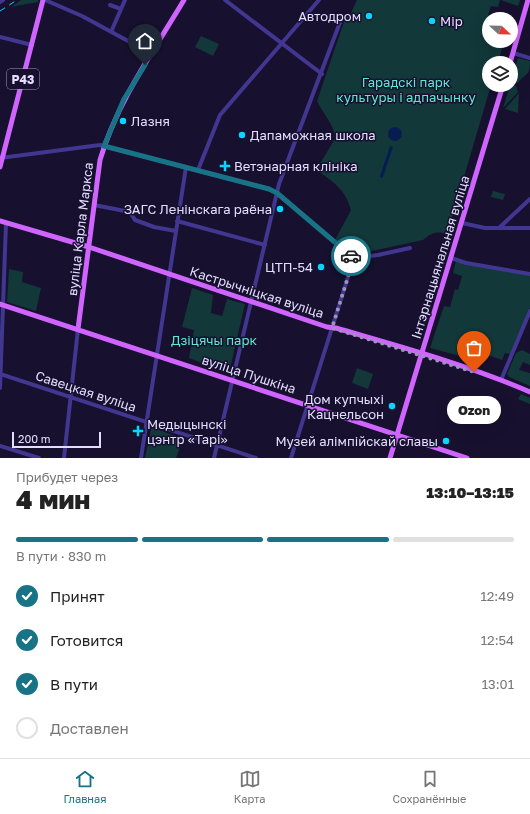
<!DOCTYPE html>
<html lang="ru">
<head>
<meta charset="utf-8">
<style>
  body { margin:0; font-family:"Golos Text",sans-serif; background:#f6f6f6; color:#222; height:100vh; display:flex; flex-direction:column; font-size:15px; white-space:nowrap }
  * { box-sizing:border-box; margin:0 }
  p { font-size:13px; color:#767676 }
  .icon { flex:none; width:22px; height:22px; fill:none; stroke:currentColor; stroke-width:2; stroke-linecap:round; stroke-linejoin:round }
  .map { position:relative; height:458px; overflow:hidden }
  .side { display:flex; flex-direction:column; background:#fff; flex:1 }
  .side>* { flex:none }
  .needle { width:26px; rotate:112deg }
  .buttons { position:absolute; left:482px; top:12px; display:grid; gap:8px }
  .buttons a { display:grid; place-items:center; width:36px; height:36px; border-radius:50%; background:#fff; box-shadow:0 4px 16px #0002; font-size:20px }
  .scale { position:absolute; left:12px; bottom:10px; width:89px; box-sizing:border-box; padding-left:4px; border:2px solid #e3ddff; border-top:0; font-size:11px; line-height:14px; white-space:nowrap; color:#e3ddff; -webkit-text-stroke:3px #17102f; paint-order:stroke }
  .pin { position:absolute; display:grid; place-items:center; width:34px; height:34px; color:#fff; margin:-41px -17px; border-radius:50% 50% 50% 0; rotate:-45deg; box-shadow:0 0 4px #0007 }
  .pin .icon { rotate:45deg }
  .courier { position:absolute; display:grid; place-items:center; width:40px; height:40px; margin:-20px; border:3px solid #177385; border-radius:50%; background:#fff; color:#222; box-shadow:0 1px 5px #0007 }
  .bubble { position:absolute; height:28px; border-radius:14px; background:#fff; box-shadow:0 4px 16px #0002; font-size:13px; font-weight:800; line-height:28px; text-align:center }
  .overview em { font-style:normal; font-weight:800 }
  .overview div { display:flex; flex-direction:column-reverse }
  .overview { display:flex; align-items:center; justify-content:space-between; height:68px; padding:0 16px }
  h1 { font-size:26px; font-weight:800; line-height:30px }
  .bar { display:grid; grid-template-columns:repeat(4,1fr); gap:6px 4px; align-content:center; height:48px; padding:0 16px }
  .bar i { height:5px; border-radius:3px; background:#e0e0e0 }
  .bar .current { background:#177385 }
  .bar p { grid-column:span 4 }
  ol { padding:0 16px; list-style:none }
  li { display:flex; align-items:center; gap:12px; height:44px }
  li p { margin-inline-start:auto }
  li .icon { padding:4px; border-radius:50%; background:#177385; color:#fff; stroke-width:4 }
  li:last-child { color:#767676 }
  li i { width:22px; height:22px; border:2px solid #e0e0e0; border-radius:50% }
  .tabs { display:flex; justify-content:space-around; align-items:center; height:56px; border-top:1px solid #e0e0e0; background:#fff; font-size:11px; color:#767676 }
  .tabs a { display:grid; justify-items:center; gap:2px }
  .tabs .current { color:#177385 }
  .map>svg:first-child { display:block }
  .green { fill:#123839 }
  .water { fill:#071d51 }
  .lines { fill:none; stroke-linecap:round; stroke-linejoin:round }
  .minor { stroke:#413791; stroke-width:4 }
  .major { stroke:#d064ff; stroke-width:5 }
  .rail { stroke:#09d6ff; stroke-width:1; stroke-dasharray:6 5; stroke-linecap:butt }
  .done { stroke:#9c95b6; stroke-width:4; stroke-dasharray:0 7.2 }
  .route { stroke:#177385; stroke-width:5 }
  .poi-dot { fill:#09d6ff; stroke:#17102f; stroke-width:1.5 }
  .labels { text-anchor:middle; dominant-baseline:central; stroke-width:3; stroke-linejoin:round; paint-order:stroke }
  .shield { fill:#17102f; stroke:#a6a0c1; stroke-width:1 }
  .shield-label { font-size:12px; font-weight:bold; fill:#e3ddff }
  .poi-label { font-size:13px; fill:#e3ddff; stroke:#17102f; text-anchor:end }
  .park-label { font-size:13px; fill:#5eead1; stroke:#17102f }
  .street-label { font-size:13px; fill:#e3ddff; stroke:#17102f }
</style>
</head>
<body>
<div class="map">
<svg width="530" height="458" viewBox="0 0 530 458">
  <rect width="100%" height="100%" fill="#17102f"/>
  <!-- green -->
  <path class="green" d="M21,0H38V2L11,7Z
    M357,0H500L498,7L491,6L488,15L501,19H489V41H504L498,63H489V85H491L449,228L446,229L449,231L448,234C437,231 432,232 423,240L358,254L335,240L351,210C345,189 334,182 316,170L335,139C335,125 323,114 317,101L346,16L349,17Z
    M501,0H520L518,6Z
    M201,36L219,44L213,56L195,47Z
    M518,58L530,61C530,77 525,73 518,83L511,81Z
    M510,85L516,86L518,92L503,108Z
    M519,93L518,113L505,109Z
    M493,191L505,194L503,200L491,197Z
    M456,261L530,275V308L510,354L505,353L502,360L471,349L468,358L430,348L444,306L450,307L455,289L458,290L462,276L453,273Z
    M9,269L23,272L22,282L41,288L36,311L7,302Z
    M192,288L213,295L211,313L222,316L227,299L245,304L229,373L189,358L194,330L182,327Z
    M522,350L530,354V365L523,362L519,370L530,373V386L509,377L507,374L516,353Z
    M357,368L373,374L368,389L352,383Z
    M521,394L530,398V404L518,399Z
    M154,428L183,439L176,458H145L151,429Z"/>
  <!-- water -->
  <path class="water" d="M388 134a7 7 0 1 1 14 0a7 7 0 1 1-14 0Z
    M390,146L393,147L383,177L381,178L380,176Z"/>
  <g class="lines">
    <!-- minor -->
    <path class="minor" d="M45,0L82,16L152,54
      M225,0L322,74
      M0,2L3,0
      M110,5L121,9
      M111,32L125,0
      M0,37L32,45
      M513,53L530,58
      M0,158L100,145L269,189L277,193L354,258L378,255L410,248
      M198,170L220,115L319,0
      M94,205L130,212L135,220L154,227L176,231
      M177,221L265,245
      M462,223L485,228H530
      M500,227L530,199
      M451,258L466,263L530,274
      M0,374L256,458
      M501,380L530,311
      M0,388L6,223
      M0,446L39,458
      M64,458L78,329
      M141,458L186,167
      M214,458L279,184L342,17
      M291,458L354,258"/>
    <!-- major -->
    <path class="major" d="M510,63L528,0
      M0,167L43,0
      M0,221L89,247L327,327L336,328C401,347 468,365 530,392
      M0,304L467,458
      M78,329L100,160C117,102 153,52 184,0
      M390,458L503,85"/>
    <!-- rail -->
    <path class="rail" d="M0,11L17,0"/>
  </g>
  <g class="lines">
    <!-- done -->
    <path class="done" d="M351,256L354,258L332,328L474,372"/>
    <!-- route -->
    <path class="route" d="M145,65L124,99L104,146L269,189L277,193L351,256"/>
  </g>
  <!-- markers -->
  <g class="poi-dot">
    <circle cx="369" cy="16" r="4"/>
    <circle cx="432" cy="21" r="4"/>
    <circle cx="123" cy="121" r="4"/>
    <circle cx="242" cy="135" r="4"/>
    <path d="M223 160h4v4h4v4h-4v4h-4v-4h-4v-4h4z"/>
    <circle cx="280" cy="209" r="4"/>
    <circle cx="321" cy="267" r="4"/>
    <circle cx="392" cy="406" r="4"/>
    <path d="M136 425h4v4h4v4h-4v4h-4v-4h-4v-4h4z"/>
    <circle cx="446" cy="441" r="4"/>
  </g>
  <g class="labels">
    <!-- shield labels -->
    <rect class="shield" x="7" y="69" width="32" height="20" rx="3"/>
    <g class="shield-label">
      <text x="23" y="79">Р43</text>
    </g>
    <!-- poi labels -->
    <g class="poi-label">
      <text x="361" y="16">Автодром</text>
      <text x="440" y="21" text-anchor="start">Мір</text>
      <text x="131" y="121" text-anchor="start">Лазня</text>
      <text x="250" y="135" text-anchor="start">Дапаможная школа</text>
      <text x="234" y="166" text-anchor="start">Ветэнарная клініка</text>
      <text x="272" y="209">ЗАГС Ленінскага раёна</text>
      <text x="313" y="267">ЦТП-54</text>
      <text x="384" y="399">Дом купчыхі<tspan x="384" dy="15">Кацнельсон</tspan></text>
      <text x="147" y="424" text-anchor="start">Медыцынскі<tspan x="147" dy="15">цэнтр «Тарі»</tspan></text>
      <text x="438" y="441">Музей алімпійскай славы</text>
    </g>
    <!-- park labels -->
    <g class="park-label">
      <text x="406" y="82">Гарадскі парк<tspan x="406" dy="15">культуры і адпачынку</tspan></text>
      <text x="214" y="340">Дзіцячы парк</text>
    </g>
    <!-- street labels -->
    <g class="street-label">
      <text transform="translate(80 229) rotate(-83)">вуліца Карла Маркса</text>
      <text transform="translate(440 257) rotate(-73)">Інтэрнацыянальная вуліца</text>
      <text transform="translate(257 292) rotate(18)">Кастрычніцкая вуліца</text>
      <text transform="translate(249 374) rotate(18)">вуліца Пушкіна</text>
      <text transform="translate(86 391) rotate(18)">Савецкая вуліца</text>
    </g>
  </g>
</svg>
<div class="buttons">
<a><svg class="needle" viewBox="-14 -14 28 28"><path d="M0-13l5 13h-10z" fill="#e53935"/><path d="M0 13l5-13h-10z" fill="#767676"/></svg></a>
<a><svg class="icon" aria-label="layers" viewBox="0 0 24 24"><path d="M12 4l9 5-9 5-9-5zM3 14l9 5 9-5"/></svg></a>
</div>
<div class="scale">200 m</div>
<div class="pin" style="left:474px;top:372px;background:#ea580c"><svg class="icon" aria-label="bag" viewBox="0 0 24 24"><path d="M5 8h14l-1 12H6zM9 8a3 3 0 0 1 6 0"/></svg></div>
<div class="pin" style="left:145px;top:65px;background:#1f2937"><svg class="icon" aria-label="home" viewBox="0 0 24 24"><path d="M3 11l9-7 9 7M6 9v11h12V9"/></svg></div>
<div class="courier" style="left:351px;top:256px"><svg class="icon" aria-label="car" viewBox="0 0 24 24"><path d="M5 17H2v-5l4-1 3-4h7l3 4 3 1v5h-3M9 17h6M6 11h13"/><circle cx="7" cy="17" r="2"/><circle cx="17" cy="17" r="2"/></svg></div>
<div class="bubble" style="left:447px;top:396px;width:54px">Ozon</div>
</div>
<section class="side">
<div class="overview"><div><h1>4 мин</h1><p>Прибудет через</p></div><em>13:10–13:15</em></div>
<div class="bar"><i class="current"></i><i class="current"></i><i class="current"></i><i></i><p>В пути · 830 m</p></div>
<ol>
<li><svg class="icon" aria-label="check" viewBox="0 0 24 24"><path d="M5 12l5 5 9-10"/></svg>Принят<p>12:49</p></li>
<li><svg class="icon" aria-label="check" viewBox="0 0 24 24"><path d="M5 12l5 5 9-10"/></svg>Готовится<p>12:54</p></li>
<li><svg class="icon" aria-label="check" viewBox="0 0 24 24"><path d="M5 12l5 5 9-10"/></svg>В пути<p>13:01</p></li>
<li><i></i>Доставлен</li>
</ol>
</section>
<nav class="tabs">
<a class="current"><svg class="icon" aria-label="home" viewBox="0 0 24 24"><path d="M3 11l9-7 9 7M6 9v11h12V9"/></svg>Главная</a>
<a><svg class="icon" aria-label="map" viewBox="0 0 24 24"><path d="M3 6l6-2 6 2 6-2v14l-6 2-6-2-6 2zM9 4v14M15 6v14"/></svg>Карта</a>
<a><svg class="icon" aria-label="saved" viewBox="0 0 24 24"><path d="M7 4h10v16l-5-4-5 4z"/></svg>Сохранённые</a>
</nav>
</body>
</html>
